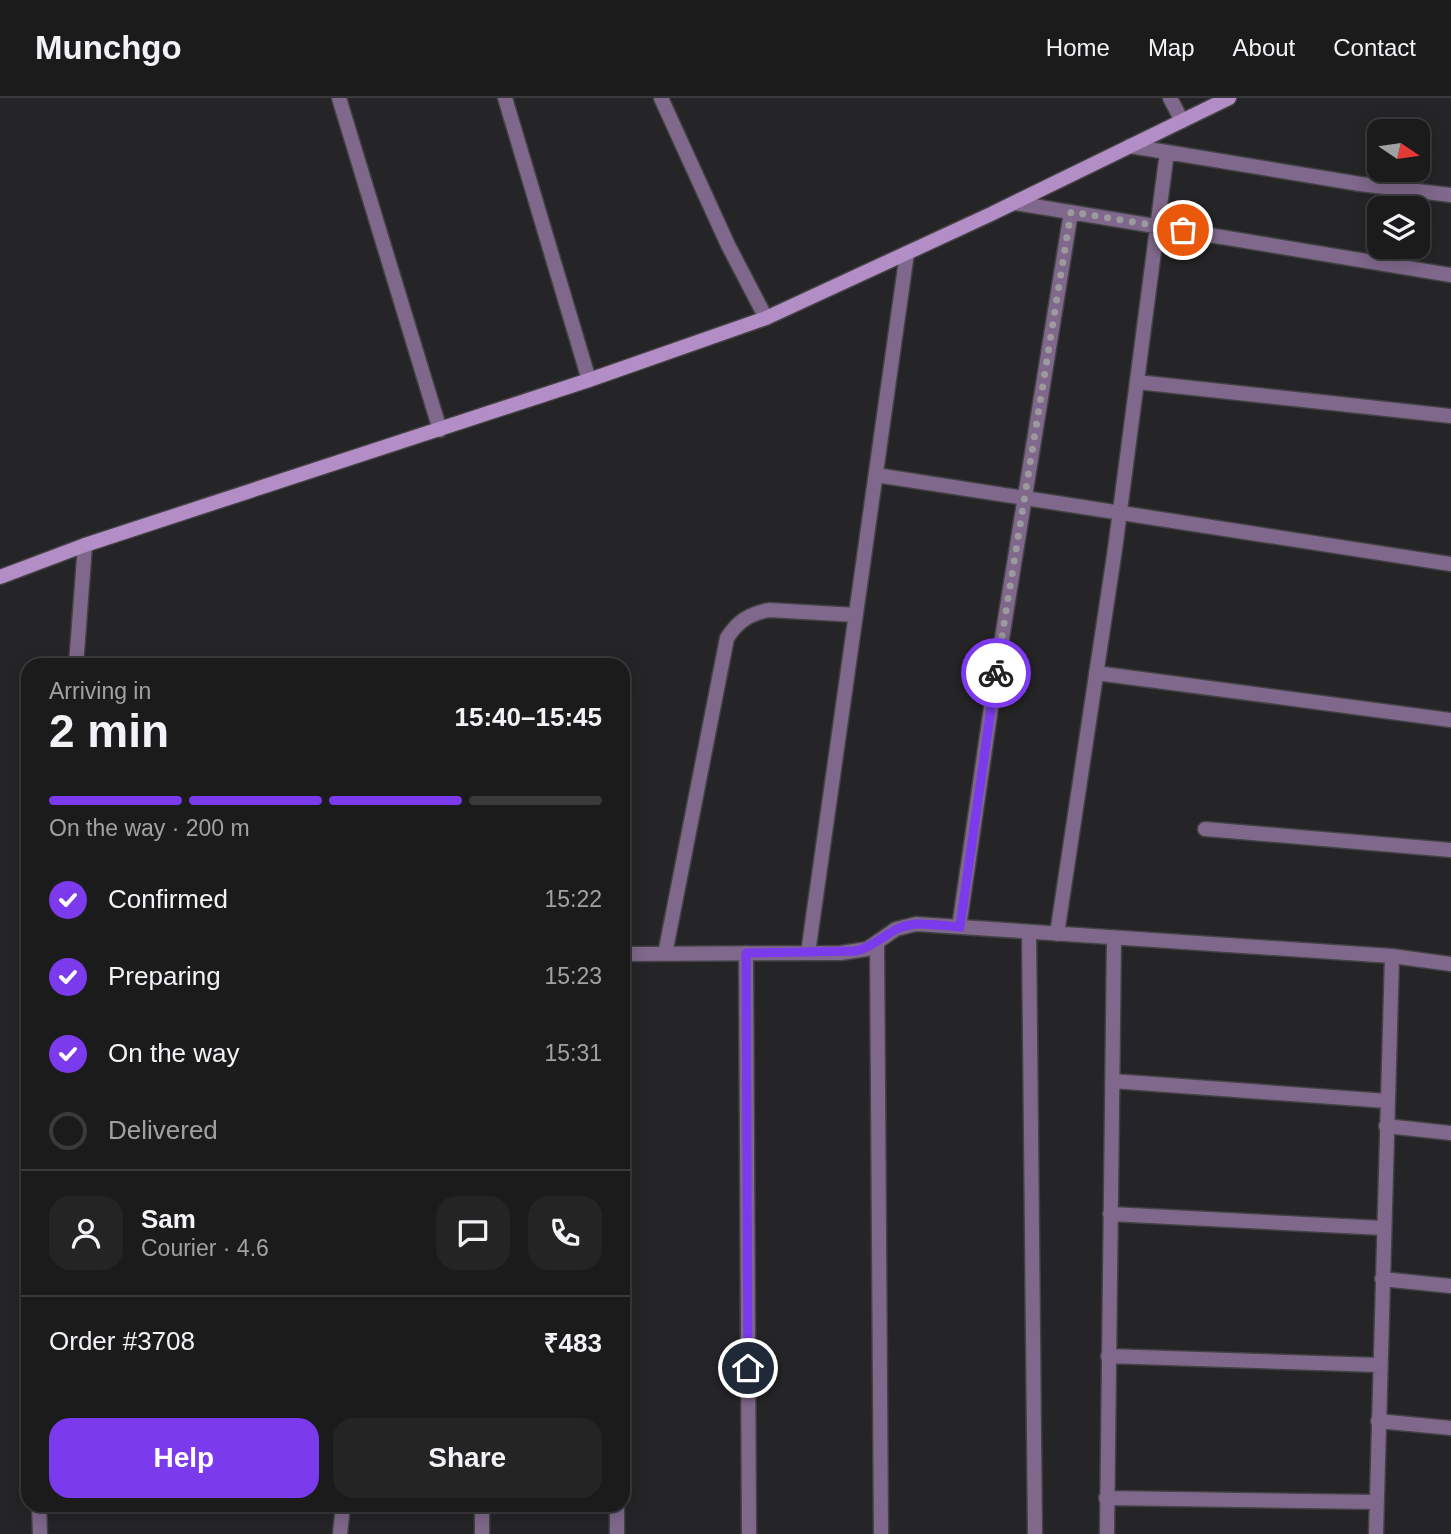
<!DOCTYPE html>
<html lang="en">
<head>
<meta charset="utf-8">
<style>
  body { margin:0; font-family:Arial,sans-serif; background:#252425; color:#f1f3f6; height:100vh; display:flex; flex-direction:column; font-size:26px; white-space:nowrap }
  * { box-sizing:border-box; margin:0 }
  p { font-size:23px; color:#a0a1a3 }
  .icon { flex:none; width:38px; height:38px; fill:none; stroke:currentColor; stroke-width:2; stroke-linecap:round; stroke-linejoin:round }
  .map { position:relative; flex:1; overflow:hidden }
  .details { position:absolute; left:21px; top:560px; width:609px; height:854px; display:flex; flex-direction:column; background:#1c1b1c; border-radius:21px; box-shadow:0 4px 18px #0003,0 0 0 2px #3a393b }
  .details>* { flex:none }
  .needle { width:46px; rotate:103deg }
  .tools { position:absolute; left:1367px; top:21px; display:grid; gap:14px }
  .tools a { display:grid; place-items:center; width:63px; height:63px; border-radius:14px; background:#1c1b1c; box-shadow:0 4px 18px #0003,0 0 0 2px #3a393b; font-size:35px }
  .pin { position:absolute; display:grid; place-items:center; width:60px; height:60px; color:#fff; margin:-30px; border:4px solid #fff; border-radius:50%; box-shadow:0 2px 7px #0007 }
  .courier { position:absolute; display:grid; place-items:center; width:70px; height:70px; margin:-35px; border:5px solid #7c3aed; border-radius:50%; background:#fff; color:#222; box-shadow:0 2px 9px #0007 }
  .summary em { font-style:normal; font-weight:700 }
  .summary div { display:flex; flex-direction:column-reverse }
  .summary { display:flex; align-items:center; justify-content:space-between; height:119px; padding:0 28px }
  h1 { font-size:46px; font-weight:700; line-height:52px }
  .bar { display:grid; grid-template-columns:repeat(4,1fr); gap:10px 7px; align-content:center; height:84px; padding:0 28px }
  .bar i { height:9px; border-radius:5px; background:#3a393b }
  .bar .selected { background:#7c3aed }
  .bar p { grid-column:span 4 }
  .line { display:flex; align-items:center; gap:18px; padding:0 28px; border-top:2px solid #3a393b }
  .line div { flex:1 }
  .round { display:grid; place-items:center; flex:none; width:74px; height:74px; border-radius:21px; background:#252425 }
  ol { padding:0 28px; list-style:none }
  li { display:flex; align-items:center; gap:21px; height:77px }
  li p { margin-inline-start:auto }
  li .icon { padding:7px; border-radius:50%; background:#7c3aed; color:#fff; stroke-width:4 }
  li:last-child { color:#a0a1a3 }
  li i { width:38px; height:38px; border:4px solid #3a393b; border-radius:50% }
  .action { display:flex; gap:14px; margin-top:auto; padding:14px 28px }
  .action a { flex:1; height:80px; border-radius:21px; background:#7c3aed; color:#fff; font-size:28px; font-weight:700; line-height:80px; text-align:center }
  .action a+a { background:#252425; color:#f1f3f6 }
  header { display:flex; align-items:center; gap:42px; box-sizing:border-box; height:98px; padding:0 35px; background:#1c1b1c; border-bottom:2px solid #3a393b }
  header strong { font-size:33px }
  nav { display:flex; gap:38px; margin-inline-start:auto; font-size:24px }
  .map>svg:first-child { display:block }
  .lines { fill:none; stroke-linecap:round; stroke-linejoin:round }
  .street-casing { stroke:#424143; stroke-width:17 }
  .secondary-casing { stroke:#424143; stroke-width:17 }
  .street { stroke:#7f688b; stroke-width:14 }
  .secondary { stroke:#b38ec6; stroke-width:14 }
  .done { stroke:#9b9a9c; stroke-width:7; stroke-dasharray:0 12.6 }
  .route { stroke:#7c3aed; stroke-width:9 }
</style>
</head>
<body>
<header>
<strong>Munchgo</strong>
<nav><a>Home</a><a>Map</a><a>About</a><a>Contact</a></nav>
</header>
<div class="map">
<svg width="1451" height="1436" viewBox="0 0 1451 1436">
  <rect width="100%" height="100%" fill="#252426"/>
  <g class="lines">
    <!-- street casing -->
    <g class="street-casing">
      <path id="street" d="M339,0L440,332
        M505,0L589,282
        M661,0L728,147L766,220
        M1170,0L1182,23
        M1130,48L1360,86L1451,97
        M1015,105L1451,177
        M1137,284L1451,318
        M876,377L1451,466
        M76,567L85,447
        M1096,575L1451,622
        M1205,731L1451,752
        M959,829L993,596L1071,114
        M1029,834L1035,1436
        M1057,836L1115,451L1167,54
        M877,845L881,1436
        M746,855L749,1436
        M808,855L907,155
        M623,856L841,855L867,851L896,831L916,826L1392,858L1451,866
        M665,856L727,540C738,523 749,516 769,512L856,517
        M1112,983L1387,1003
        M1386,1028L1451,1035
        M1110,1116L1383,1130
        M1382,1181L1451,1188
        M1108,1258L1379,1267
        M1378,1323L1451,1330
        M1106,1400L1375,1404
        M39,1407L40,1436
        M482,1407V1436
        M617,1407V1436
        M340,1436L343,1407
        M1107,1436L1114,840
        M1376,1436L1392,858"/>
    </g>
    <!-- secondary casing -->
    <g class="secondary-casing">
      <path id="secondary" d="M0,479L85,447L589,282L766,220L989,117L1229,0"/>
    </g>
    <!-- street -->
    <use href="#street" class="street"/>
    <!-- secondary -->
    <use href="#secondary" class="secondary"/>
  </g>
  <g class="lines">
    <!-- done -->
    <path class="done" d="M996,575L1071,114L1183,132"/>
    <!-- route -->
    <path class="route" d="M748,1270L746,855L856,853C873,849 884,837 899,830C917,822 941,828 960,829L996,575"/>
  </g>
</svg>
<div class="tools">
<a><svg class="needle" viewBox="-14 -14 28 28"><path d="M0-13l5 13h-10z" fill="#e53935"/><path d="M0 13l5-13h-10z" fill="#a0a1a3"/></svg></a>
<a><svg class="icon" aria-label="layers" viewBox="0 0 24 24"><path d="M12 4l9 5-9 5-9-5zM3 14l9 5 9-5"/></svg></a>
</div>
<div class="pin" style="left:1183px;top:132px;background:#ea580c"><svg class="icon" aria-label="bag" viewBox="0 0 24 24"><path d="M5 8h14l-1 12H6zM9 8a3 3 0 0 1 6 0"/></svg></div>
<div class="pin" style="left:748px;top:1270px;background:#1f2937"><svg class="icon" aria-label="home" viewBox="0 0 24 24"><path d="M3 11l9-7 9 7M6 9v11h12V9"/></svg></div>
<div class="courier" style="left:996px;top:575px"><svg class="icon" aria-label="bike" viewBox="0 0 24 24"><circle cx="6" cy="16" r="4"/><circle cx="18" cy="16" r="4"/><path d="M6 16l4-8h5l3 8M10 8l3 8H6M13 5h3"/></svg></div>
<section class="details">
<div class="summary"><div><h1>2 min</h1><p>Arriving in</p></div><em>15:40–15:45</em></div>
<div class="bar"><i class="selected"></i><i class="selected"></i><i class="selected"></i><i></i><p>On the way · 200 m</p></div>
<ol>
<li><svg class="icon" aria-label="check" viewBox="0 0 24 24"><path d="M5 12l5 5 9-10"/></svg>Confirmed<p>15:22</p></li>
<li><svg class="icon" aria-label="check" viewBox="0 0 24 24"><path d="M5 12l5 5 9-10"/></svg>Preparing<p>15:23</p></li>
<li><svg class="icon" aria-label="check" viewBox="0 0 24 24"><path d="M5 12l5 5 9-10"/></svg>On the way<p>15:31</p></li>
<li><i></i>Delivered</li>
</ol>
<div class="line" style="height:126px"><a class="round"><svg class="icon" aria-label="person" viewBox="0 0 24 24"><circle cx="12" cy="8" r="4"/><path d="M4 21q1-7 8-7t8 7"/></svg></a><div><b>Sam</b><p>Courier · 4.6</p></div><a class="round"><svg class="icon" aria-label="chat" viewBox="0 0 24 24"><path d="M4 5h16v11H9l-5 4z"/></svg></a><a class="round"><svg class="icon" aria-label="phone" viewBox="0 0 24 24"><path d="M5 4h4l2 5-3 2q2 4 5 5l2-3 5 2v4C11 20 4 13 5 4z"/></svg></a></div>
<div class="line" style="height:91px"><div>Order #3708</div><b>₹483</b></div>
<div class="action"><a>Help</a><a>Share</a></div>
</section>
</div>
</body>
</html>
